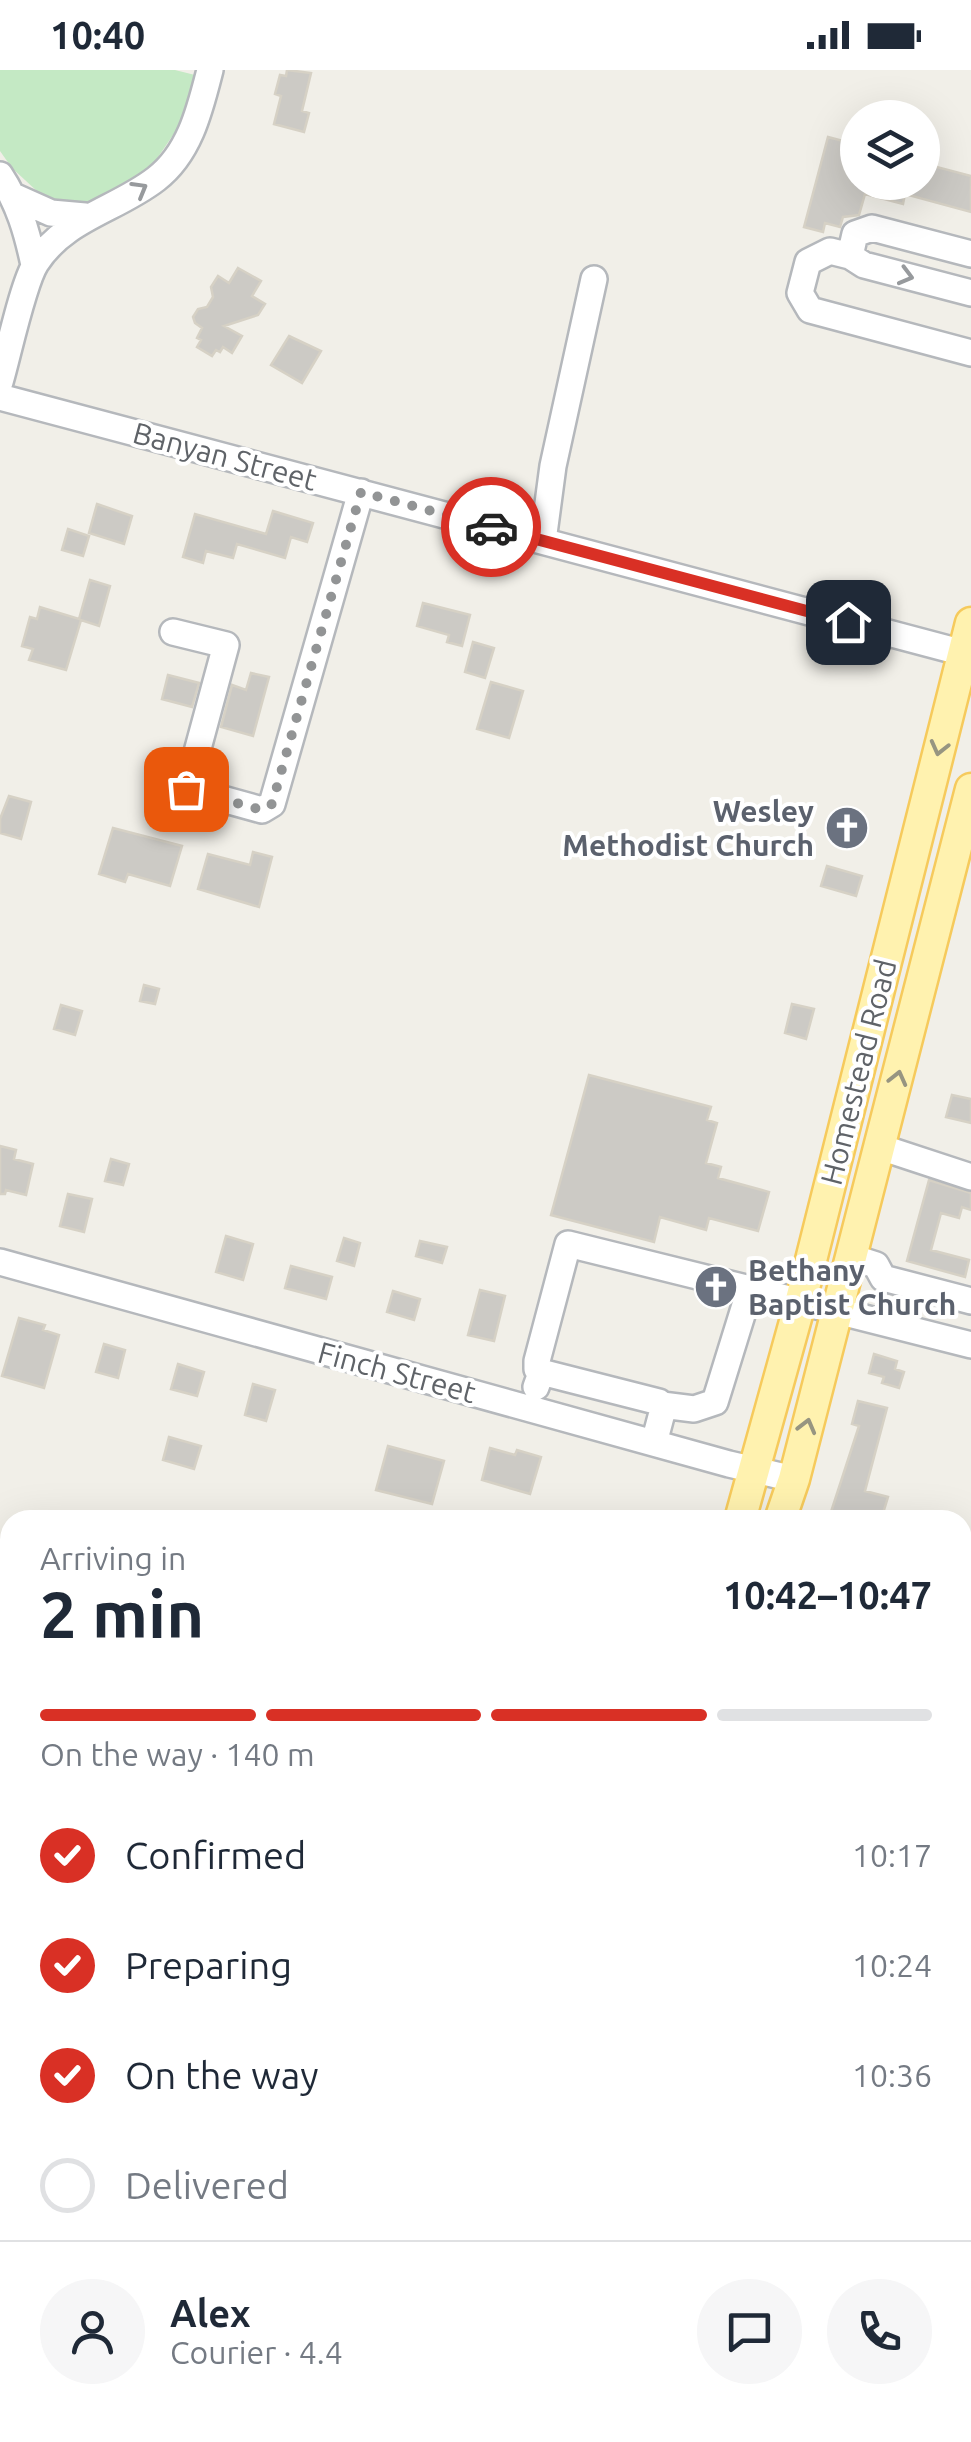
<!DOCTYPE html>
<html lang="en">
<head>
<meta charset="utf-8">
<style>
  body { margin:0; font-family:Ubuntu,sans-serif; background:#f6f6f7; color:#1f2937; height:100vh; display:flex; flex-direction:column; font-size:38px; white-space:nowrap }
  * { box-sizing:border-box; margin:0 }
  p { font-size:32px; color:#747a83 }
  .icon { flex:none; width:55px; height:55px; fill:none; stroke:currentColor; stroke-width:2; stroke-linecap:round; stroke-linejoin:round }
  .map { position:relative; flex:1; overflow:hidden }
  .panel { position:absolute; left:0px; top:1440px; width:972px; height:932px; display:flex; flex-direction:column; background:#fff; border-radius:30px 30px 0 0; box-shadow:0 10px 40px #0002 }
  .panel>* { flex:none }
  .fabs { position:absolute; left:840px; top:30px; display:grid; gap:20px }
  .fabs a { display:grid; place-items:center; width:100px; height:100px; border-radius:50%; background:#fff; box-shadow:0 10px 40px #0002; font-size:50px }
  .pin { position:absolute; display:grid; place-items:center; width:85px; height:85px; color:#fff; margin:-42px; border-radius:20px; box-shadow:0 5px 15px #0006 }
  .courier { position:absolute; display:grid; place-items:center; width:100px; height:100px; margin:-50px; border:8px solid #d93025; border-radius:50%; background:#fff; color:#222; box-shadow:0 2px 12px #0007 }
  .summary em { font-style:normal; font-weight:600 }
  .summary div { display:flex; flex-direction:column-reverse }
  .summary { display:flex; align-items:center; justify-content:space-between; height:170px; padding:0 40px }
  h1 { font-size:65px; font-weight:600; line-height:75px }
  .bar { display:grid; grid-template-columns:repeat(4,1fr); gap:15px 10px; align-content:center; height:120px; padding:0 40px }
  .bar i { height:12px; border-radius:8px; background:#e0e1e3 }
  .bar .on { background:#d93025 }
  .bar p { grid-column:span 4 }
  .line { display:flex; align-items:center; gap:25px; padding:0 40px; border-top:2px solid #e0e1e3 }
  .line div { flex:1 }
  .round { display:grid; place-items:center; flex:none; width:105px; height:105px; border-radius:52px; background:#f6f6f7 }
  ol { padding:0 40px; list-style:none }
  li { display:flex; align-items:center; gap:30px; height:110px }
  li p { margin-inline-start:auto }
  li .icon { padding:10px; border-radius:50%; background:#d93025; color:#fff; stroke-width:4 }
  li:last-child { color:#747a83 }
  li i { width:55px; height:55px; border:5px solid #e0e1e3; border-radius:50% }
  .status { display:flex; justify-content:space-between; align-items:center; height:70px; padding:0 50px; background:#fff; direction:ltr }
  .status svg { height:28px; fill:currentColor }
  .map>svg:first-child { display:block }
  .green { fill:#c4e9c4 }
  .building { fill:#cccac5; stroke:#d6d1c5; stroke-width:2.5 }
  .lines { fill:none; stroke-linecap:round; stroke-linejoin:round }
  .minor-casing { stroke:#b5b8bc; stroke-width:30 }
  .major-casing { stroke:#f6ca5c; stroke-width:35 }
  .minor { stroke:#fff; stroke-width:25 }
  .major { stroke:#fff2af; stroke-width:30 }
  .oneway { stroke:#979a9d }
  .oneway2 { stroke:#979581 }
  .done { stroke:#929495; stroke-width:10; stroke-dasharray:0 18 }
  .route { stroke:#d93025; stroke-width:12 }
  .labels { text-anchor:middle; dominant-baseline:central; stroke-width:8; stroke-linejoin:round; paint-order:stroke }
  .street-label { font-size:30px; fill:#5f6368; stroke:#fff }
  .worship-label { font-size:30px; font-weight:bold; fill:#5b616d; stroke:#fff; text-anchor:end }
</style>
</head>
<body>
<div class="status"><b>10:40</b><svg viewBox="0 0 49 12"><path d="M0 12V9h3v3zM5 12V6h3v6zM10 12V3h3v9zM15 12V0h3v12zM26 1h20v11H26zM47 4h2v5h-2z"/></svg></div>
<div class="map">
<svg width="971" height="2372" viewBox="0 0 971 2372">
  <rect width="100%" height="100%" fill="#f1efe8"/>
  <!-- green -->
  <path class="green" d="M0,0H175L199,6L182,52L147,103L90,135L63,137L39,123L12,98L0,81Z"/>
  <!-- building -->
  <path class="building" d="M287,0L311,3L302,41L309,43L304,62L274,54L281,26L275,24L280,5L286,6Z
    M828,67L858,75V112H922V93L971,106V142L905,124L903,134L865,124L859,145L843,147L840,157L825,153L823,162L804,157Z
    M238,198L261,211L252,226L265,234L258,245L224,256L242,266L232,283L223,277L220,282L216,280L212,286L197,277L201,270L197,268L202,258L195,253L193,247L198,239L207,237L213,227L211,217L218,206L229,213Z
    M289,266L321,281L302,313L271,295Z
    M97,434L132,446L124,474L89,463Z
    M273,441L313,453L307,472L291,467L285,488L237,474L233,488L206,481L203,493L183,487L195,444L266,464Z
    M68,459L89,466L83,486L62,480Z
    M90,510L110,516L99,556L81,550L66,600L29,590L33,579L22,576L30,547L37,549L40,537L79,549Z
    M423,533L470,545L462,576L447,572L449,565L417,556Z
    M473,572L494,578L485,608L465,602Z
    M251,603L269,607L253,666L221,657L232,615L246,620Z
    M168,605L199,613L192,637L162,629Z
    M491,612L523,621L509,668L477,659Z
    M9,726L31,732L21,769L0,763V749Z
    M113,758L182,776L170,816L128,804L125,812L99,804Z
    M253,782L272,787L259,837L198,819L208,784L250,795Z
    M827,796L862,806L856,826L821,816Z
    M144,915L159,919L155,934L140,931Z
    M792,934L814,939L806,969L785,963Z
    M61,935L82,941L75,965L54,959Z
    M589,1005L711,1037L707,1050L717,1053L706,1093L721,1097L718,1108L769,1122L758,1161L709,1148L706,1160L660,1147L654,1172L551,1145Z
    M952,1025L971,1029V1053L946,1047Z
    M0,1076L16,1080L14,1089L33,1094L26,1125L6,1120L5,1124H0Z
    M111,1089L129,1094L123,1115L105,1111Z
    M929,1110L971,1123V1140L962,1137L959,1148L941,1143L931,1180L969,1190L965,1207L907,1191Z
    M68,1124L92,1129L84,1162L60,1156Z
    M226,1166L253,1174L243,1210L216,1202Z
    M344,1168L360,1173L354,1196L337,1191Z
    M420,1171L447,1177L442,1193L416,1186Z
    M291,1196L332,1207L326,1229L285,1218Z
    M480,1220L505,1226L494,1271L468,1265Z
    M393,1221L420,1229L414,1250L387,1242Z
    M19,1248L45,1255L43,1260L59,1265L44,1318L2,1306Z
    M104,1274L125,1280L118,1308L96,1302Z
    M874,1284L897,1291L895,1299L904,1302L899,1318L882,1313L884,1307L869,1303Z
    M178,1294L204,1302L197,1326L171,1319Z
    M253,1314L275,1320L266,1351L245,1345Z
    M858,1331L887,1338L865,1421L888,1427L881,1450H847L848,1447L831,1442L859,1356L852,1354Z
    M169,1367L201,1376L194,1399L163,1390Z
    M388,1376L444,1391L432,1434L376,1420Z
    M490,1378L515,1385L517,1380L541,1387L530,1424L482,1410Z"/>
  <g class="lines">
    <!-- minor casing -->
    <g class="minor-casing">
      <path id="minor" d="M0,105C19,134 27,162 34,195
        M13,126L51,143L85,146
        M971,184L872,158L855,164L850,186L864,195L971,223
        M850,186L830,181L808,192L800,223L810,240L971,283
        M0,312C8,285 23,213 36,193C65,148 116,140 156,109C190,83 200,39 210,0
        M0,327L971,585
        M543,471L553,396L594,209
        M173,562L226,575L187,719
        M168,714L262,740L272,734L361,422
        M880,1077L971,1107
        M851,1187L876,1195L883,1208L971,1231
        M0,1192L729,1394L794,1409
        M541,1303L537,1299V1291L568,1174L750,1219
        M536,1317L541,1303H545L659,1332L663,1339L654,1373
        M662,1335L694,1339L715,1332L750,1219L971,1275
        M962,1561L971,1563
        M962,1872L971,1874
        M0,2336L10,2338
        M101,2362L137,2372
        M567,2362L602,2372"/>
    </g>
    <!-- major casing -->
    <g class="major-casing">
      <path id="major" d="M740,1450L801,1230L971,553
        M780,1450L794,1409L971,719
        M0,1923L10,1925
        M0,1954L10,1957
        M962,2182L971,2184
        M962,2214L971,2217
        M499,2372L502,2362
        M538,2372L540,2362"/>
    </g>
    <!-- minor -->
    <use href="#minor" class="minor"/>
    <!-- major -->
    <use href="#major" class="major"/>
  </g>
  <!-- one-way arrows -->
  <defs><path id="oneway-chevron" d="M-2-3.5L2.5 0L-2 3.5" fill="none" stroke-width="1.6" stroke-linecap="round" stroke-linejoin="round" transform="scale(2.5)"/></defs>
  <g class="oneway">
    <use href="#oneway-chevron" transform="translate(140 119) rotate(-30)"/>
    <use href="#oneway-chevron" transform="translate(906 206) rotate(15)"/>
  </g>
  <g class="oneway2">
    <use href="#oneway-chevron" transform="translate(939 678) rotate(104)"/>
    <use href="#oneway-chevron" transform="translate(898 1008) rotate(-76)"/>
    <use href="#oneway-chevron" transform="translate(807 1356) rotate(-75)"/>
  </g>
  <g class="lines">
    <!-- done -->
    <path class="done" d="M186,719L262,740L272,734L361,422L491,457"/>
    <!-- route -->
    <path class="route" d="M491,457L848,552"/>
  </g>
  <!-- icons -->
  <defs>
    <g id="church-disc" transform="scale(2.25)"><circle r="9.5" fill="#6b7280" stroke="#fff"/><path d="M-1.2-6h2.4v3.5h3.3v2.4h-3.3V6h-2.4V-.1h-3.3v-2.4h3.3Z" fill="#fff"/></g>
  </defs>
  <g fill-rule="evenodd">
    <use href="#church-disc" x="847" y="758"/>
    <use href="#church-disc" x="716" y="1217"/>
  </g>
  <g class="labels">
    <!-- street labels -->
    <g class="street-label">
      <text transform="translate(225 386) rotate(15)">Banyan Street</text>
      <text transform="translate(858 1002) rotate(-76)">Homestead Road</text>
      <text transform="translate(397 1302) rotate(15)">Finch Street</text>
    </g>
    <!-- worship labels -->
    <g class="worship-label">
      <text x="814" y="741">Wesley<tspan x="814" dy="34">Methodist Church</tspan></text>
      <text x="748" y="1200" text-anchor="start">Bethany<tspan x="748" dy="34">Baptist Church</tspan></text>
    </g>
  </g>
</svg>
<div class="fabs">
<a><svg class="icon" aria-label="layers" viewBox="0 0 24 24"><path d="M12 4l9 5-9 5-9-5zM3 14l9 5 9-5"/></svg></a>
</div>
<div class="pin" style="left:186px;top:719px;background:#ea580c"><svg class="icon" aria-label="bag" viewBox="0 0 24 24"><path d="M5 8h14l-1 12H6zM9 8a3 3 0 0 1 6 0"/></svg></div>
<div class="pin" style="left:848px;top:552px;background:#1f2937"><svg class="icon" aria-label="home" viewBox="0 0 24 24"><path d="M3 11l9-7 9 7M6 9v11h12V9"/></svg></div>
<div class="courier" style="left:491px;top:457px"><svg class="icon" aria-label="car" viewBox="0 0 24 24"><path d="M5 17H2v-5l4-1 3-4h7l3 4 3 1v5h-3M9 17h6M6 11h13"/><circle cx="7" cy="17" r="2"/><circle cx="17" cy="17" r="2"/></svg></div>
<section class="panel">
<div class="summary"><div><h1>2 min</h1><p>Arriving in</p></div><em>10:42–10:47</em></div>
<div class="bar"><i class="on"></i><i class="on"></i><i class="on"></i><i></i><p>On the way · 140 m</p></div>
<ol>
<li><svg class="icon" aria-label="check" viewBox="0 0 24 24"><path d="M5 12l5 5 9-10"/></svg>Confirmed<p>10:17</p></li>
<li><svg class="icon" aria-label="check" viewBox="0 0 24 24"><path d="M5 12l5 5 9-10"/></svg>Preparing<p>10:24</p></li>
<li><svg class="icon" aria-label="check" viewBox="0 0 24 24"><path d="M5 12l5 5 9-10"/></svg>On the way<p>10:36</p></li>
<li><i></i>Delivered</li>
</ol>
<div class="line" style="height:180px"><a class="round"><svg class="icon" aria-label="person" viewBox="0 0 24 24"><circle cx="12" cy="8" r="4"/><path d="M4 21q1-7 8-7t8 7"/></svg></a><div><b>Alex</b><p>Courier · 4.4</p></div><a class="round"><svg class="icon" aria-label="chat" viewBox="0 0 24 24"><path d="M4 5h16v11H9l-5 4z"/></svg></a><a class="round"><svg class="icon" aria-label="phone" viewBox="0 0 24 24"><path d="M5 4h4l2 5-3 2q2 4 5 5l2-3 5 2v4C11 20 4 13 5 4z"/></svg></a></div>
</section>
</div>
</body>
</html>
